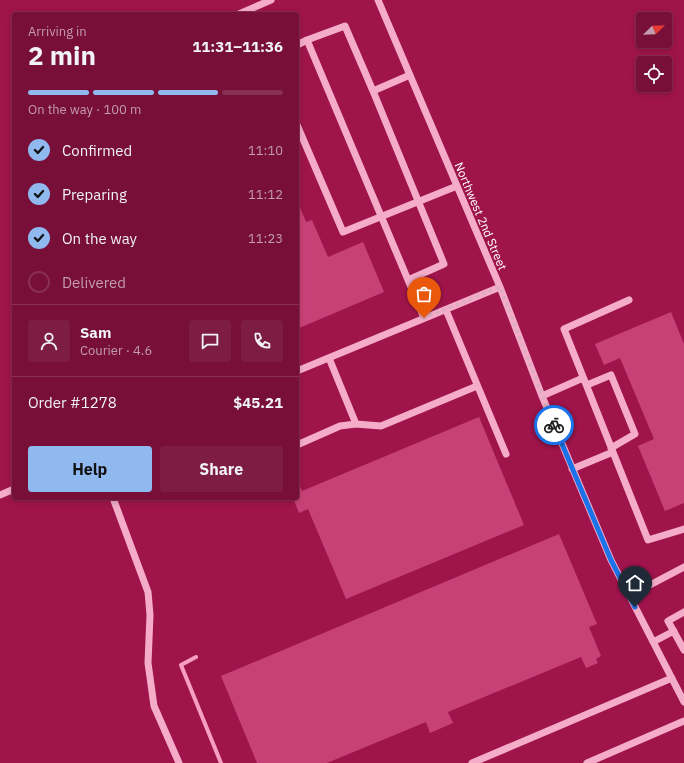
<!DOCTYPE html>
<html lang="en">
<head>
<meta charset="utf-8">
<style>
  body { margin:0; font-family:"IBM Plex Sans",sans-serif; background:#7e1d43; color:#f1f3f6; height:100vh; display:flex; flex-direction:column; font-size:15px; white-space:nowrap }
  * { box-sizing:border-box; margin:0 }
  p { font-size:13px; color:#c39cae }
  .icon { flex:none; width:22px; height:22px; fill:none; stroke:currentColor; stroke-width:2; stroke-linecap:round; stroke-linejoin:round }
  .map { position:relative; flex:1; overflow:hidden }
  .panel { position:absolute; left:12px; top:12px; width:287px; height:488px; display:flex; flex-direction:column; background:#770f38; border-radius:4px; box-shadow:0 2px 6px #0003,0 0 0 1px #882f53 }
  .panel>* { flex:none }
  .needle { width:26px; rotate:67deg }
  .fabs { position:absolute; left:636px; top:12px; display:grid; gap:8px }
  .fabs a { display:grid; place-items:center; width:36px; height:36px; border-radius:4px; background:#770f38; box-shadow:0 2px 6px #0003,0 0 0 1px #882f53; font-size:20px }
  .pin { position:absolute; display:grid; place-items:center; width:34px; height:34px; color:#fff; margin:-41px -17px; border-radius:50% 50% 50% 0; rotate:-45deg; box-shadow:0 0 4px #0007 }
  .pin .icon { rotate:45deg }
  .courier { position:absolute; display:grid; place-items:center; width:40px; height:40px; margin:-20px; border:3px solid #1a73e8; border-radius:50%; background:#fff; color:#222; box-shadow:0 1px 5px #0007 }
  .head em { font-style:normal; font-weight:700 }
  .head div { display:flex; flex-direction:column-reverse }
  .head { display:flex; align-items:center; justify-content:space-between; height:68px; padding:0 16px }
  h1 { font-size:26px; font-weight:700; line-height:30px }
  .bar { display:grid; grid-template-columns:repeat(4,1fr); gap:6px 4px; align-content:center; height:48px; padding:0 16px }
  .bar i { height:5px; border-radius:3px; background:#882f53 }
  .bar .active { background:#90b9f0 }
  .bar p { grid-column:span 4 }
  .line { display:flex; align-items:center; gap:10px; padding:0 16px; border-top:1px solid #882f53 }
  .line div { flex:1 }
  .round { display:grid; place-items:center; flex:none; width:42px; height:42px; border-radius:4px; background:#7e1d43 }
  ol { padding:0 16px; list-style:none }
  li { display:flex; align-items:center; gap:12px; height:44px }
  li p { margin-inline-start:auto }
  li .icon { padding:4px; border-radius:50%; background:#90b9f0; color:#111; stroke-width:4 }
  li:last-child { color:#c39cae }
  li i { width:22px; height:22px; border:2px solid #882f53; border-radius:50% }
  .action { display:flex; gap:8px; margin-top:auto; padding:8px 16px }
  .action a { flex:1; height:46px; border-radius:4px; background:#90b9f0; color:#111; font-size:16px; font-weight:700; line-height:46px; text-align:center }
  .action a+a { background:#7e1d43; color:#f1f3f6 }
  .map>svg:first-child { display:block }
  .lines { fill:none; stroke-linecap:round; stroke-linejoin:round }
  .stream { stroke:#f79ec3; stroke-width:4 }
  .building { fill:#c74177 }
  .minor { stroke:#f4acc9; stroke-width:7 }
  .done { stroke:#ddadc0; stroke-width:4; stroke-dasharray:0 7.2 }
  .route { stroke:#1a73e8; stroke-width:5 }
  .labels { text-anchor:middle; dominant-baseline:central; stroke-width:4; stroke-linejoin:round; paint-order:stroke }
  .street-label { font-size:12px; fill:#fff; stroke:#9f144b }
</style>
</head>
<body>
<div class="map">
<svg width="684" height="763" viewBox="0 0 684 763">
  <rect width="100%" height="100%" fill="#9f144b"/>
  <g class="lines">
    <!-- stream -->
    <path class="stream" d="M196,657L181,665L221,763"/>
  </g>
  <!-- building -->
  <path class="building" d="M297,200L306,222L312,220L328,257L363,242L384,292L297,329Z
    M671,312L684,344V503L665,511L638,446L654,439L620,358L604,365L595,344Z
    M479,417L524,525L346,599L308,509L299,513L293,498H297V479L302,491Z
    M559,534L597,624L589,627L601,656L596,659L598,663L586,668L581,657L448,712L453,723L430,733L426,722L327,763H257L221,676Z"/>
  <g class="lines">
    <!-- minor -->
    <path class="minor" d="M378,0L500,287L542,396L611,560L684,702
      M239,14L271,0
      M307,40L345,26L373,91L410,75
      M297,45L307,40L424,318
      M373,91L444,264L408,280
      M297,125L343,232L457,186
      M629,300L564,329L648,540L684,529
      M446,310L506,454
      M329,358L356,424
      M297,371L500,287
      M587,385L611,375L635,434L611,448
      M542,396L583,378
      M297,445L340,426L356,424L381,426L477,386
      M572,469L613,452
      M0,495L14,489
      M113,498L148,592L150,615L148,663L154,706L179,763
      M629,596L684,567
      M684,612L668,621L684,650
      M653,642L674,631
      M472,763L672,678
      M587,763L684,721"/>
  </g>
  <g class="lines">
    <!-- done -->
    <path class="done" d="M424,318L500,287L554,425"/>
    <!-- route -->
    <path class="route" d="M554,425L611,560L635,607"/>
  </g>
  <g class="labels">
    <!-- street labels -->
    <g class="street-label">
      <text transform="translate(481 216) rotate(67)">Northwest 2nd Street</text>
    </g>
  </g>
</svg>
<div class="fabs">
<a><svg class="needle" viewBox="-14 -14 28 28"><path d="M0-13l5 13h-10z" fill="#e53935"/><path d="M0 13l5-13h-10z" fill="#c39cae"/></svg></a>
<a><svg class="icon" aria-label="locate" viewBox="0 0 24 24"><circle cx="12" cy="12" r="6"/><path d="M12 2v4M12 18v4M2 12h4M18 12h4"/></svg></a>
</div>
<div class="pin" style="left:424px;top:318px;background:#ea580c"><svg class="icon" aria-label="bag" viewBox="0 0 24 24"><path d="M5 8h14l-1 12H6zM9 8a3 3 0 0 1 6 0"/></svg></div>
<div class="pin" style="left:635px;top:607px;background:#1f2937"><svg class="icon" aria-label="home" viewBox="0 0 24 24"><path d="M3 11l9-7 9 7M6 9v11h12V9"/></svg></div>
<div class="courier" style="left:554px;top:425px"><svg class="icon" aria-label="bike" viewBox="0 0 24 24"><circle cx="6" cy="16" r="4"/><circle cx="18" cy="16" r="4"/><path d="M6 16l4-8h5l3 8M10 8l3 8H6M13 5h3"/></svg></div>
<section class="panel">
<div class="head"><div><h1>2 min</h1><p>Arriving in</p></div><em>11:31–11:36</em></div>
<div class="bar"><i class="active"></i><i class="active"></i><i class="active"></i><i></i><p>On the way · 100 m</p></div>
<ol>
<li><svg class="icon" aria-label="check" viewBox="0 0 24 24"><path d="M5 12l5 5 9-10"/></svg>Confirmed<p>11:10</p></li>
<li><svg class="icon" aria-label="check" viewBox="0 0 24 24"><path d="M5 12l5 5 9-10"/></svg>Preparing<p>11:12</p></li>
<li><svg class="icon" aria-label="check" viewBox="0 0 24 24"><path d="M5 12l5 5 9-10"/></svg>On the way<p>11:23</p></li>
<li><i></i>Delivered</li>
</ol>
<div class="line" style="height:72px"><a class="round"><svg class="icon" aria-label="person" viewBox="0 0 24 24"><circle cx="12" cy="8" r="4"/><path d="M4 21q1-7 8-7t8 7"/></svg></a><div><b>Sam</b><p>Courier · 4.6</p></div><a class="round"><svg class="icon" aria-label="chat" viewBox="0 0 24 24"><path d="M4 5h16v11H9l-5 4z"/></svg></a><a class="round"><svg class="icon" aria-label="phone" viewBox="0 0 24 24"><path d="M5 4h4l2 5-3 2q2 4 5 5l2-3 5 2v4C11 20 4 13 5 4z"/></svg></a></div>
<div class="line" style="height:52px"><div>Order #1278</div><b>$45.21</b></div>
<div class="action"><a>Help</a><a>Share</a></div>
</section>
</div>
</body>
</html>
